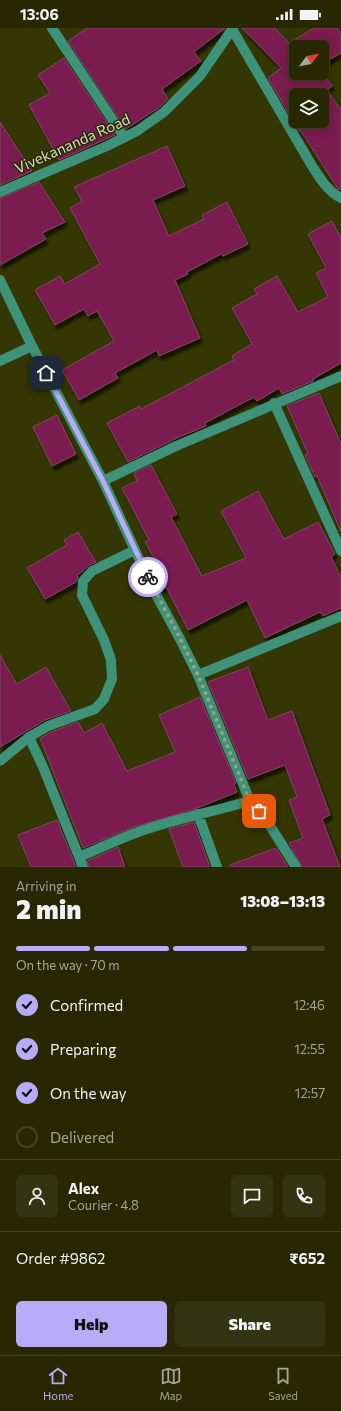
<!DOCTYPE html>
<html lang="en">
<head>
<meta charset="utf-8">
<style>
  body { margin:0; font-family:Commissioner,sans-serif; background:#333411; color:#f1f3f6; height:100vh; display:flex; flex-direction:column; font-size:15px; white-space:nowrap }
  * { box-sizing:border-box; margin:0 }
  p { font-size:13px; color:#a4a699 }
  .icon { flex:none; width:22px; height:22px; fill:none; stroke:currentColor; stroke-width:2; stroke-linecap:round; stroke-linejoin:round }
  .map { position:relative; height:839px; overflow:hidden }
  .drawer { display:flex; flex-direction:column; background:#272802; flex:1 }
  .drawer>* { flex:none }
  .needle { width:26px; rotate:58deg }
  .buttons { position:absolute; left:289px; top:12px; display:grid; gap:8px }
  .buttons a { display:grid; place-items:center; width:40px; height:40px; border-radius:6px; background:#272802; box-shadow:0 2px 10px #0003,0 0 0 1px #434424; font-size:20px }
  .pin { position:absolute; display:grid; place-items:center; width:34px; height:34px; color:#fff; margin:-17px; border-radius:8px; box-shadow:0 2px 6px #0006 }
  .courier { position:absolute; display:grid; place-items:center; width:40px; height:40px; margin:-20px; border:3px solid #b8abf7; border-radius:50%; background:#fff; color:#222; box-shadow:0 1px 5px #0007 }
  .summary em { font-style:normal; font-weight:800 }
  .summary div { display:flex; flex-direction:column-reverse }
  .summary { display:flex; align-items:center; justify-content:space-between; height:68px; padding:0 16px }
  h1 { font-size:26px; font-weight:800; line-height:30px }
  .bar { display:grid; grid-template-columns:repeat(4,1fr); gap:6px 4px; align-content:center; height:48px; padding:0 16px }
  .bar i { height:5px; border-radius:3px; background:#434424 }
  .bar .selected { background:#b8abf7 }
  .bar p { grid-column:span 4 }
  .line { display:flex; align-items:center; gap:10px; padding:0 16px; border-top:1px solid #434424 }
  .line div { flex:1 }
  .round { display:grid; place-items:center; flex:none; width:42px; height:42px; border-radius:6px; background:#333411 }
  ol { padding:0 16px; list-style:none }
  li { display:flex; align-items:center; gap:12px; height:44px }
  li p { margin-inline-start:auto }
  li .icon { padding:4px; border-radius:50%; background:#b8abf7; color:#111; stroke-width:4 }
  li:last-child { color:#a4a699 }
  li i { width:22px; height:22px; border:2px solid #434424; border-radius:50% }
  .button { display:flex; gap:8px; margin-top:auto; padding:8px 16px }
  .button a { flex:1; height:46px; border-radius:6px; background:#b8abf7; color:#111; font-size:16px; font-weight:800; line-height:46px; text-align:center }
  .button a+a { background:#333411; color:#f1f3f6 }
  .status { display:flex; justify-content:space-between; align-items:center; height:28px; padding:0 20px; background:#272802; direction:ltr }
  .status svg { height:11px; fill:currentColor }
  .menu { display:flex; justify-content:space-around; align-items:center; height:56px; border-top:1px solid #434424; background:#272802; font-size:11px; color:#a4a699 }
  .menu a { display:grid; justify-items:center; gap:2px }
  .menu .selected { color:#b8abf7 }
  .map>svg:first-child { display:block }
  .building { fill:#7a1b50; stroke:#804761; fill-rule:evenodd; filter:url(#shadow) }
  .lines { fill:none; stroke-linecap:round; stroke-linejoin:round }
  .minor { stroke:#3e927a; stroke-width:10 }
  .done { stroke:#9fa27b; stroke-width:4; stroke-dasharray:0 7.2 }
  .route { stroke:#b8abf7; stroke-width:5 }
  .labels { text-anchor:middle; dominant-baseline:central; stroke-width:3; stroke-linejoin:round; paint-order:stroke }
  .street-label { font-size:15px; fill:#d9dcbc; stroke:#2a2b0a }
</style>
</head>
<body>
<div class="status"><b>13:06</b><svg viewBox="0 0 49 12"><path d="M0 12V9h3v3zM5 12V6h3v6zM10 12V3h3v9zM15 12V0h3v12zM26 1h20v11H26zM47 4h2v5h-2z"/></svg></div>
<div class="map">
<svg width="341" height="839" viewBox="0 0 341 839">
  <defs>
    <filter id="shadow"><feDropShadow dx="2.5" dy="4.5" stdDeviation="1" flood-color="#0009"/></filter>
  </defs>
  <rect width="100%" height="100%" fill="#343603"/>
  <!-- building -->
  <path class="building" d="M87,0H225L194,24L201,33L162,61L168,71L160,79L126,101L68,13Z
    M242,0H275L289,15L314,0H337L341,7V25L322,36V19H296V45H322V44L332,58L327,62L341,82V162L338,161L302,105L299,103L268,50L281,40ZM296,67H322V93H296Z
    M64,30L115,107L59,132L29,77L50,65L38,47Z
    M0,94L32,143L0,157Z
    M167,118L185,158L153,172L169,208L204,191L202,187L227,174L248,216L223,228L221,226L187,244L188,246L175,252L200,310L159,328L157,322L115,345L118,350L79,372L62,342L114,313L97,283L88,288L84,281L55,297L35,262L60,248L65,256L100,236L70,180L82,173L74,159Z
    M39,154L65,194L42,205L46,211L0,237V170Z
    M332,193L341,210V335L313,351V353L282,366L279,360L257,373L254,369L205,395L206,398L179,409L128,434L107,395L140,378L141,381L234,332L232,328L252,316L232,280L257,266L254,261L277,248L298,284L328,269L316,245L326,240L308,206Z
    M319,365L341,416V504L317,448L315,449L305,427L308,426L287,378Z
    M57,387L76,426L52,438L33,399Z
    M151,437L177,486L171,489L202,548L246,530L221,483L258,463L284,511L318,494L335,526L331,529L341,549V580L323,588L320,584L265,610L247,572L188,602L166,559L162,561L151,540L158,537L145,514L149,512L122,460L137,453L134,445Z
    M78,504L96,534L89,537L82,544L77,547L78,549L76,554L45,571L27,540L67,517L64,512Z
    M0,627L17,656L46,639L71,683L45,692L0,719Z
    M248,639L268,692L292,683L330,787L322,791L340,839H302L289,815L303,810L289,772L297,769L285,737L248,751L208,654Z
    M200,669L236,755L234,756L237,764L195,781L134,799L83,820L40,710L51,704L78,694L84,705L102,695L127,743L175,724L159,687Z
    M57,792L76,839H31L18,807Z
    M194,794L210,839H183L169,801Z
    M118,819L125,839H89L87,833Z
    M276,820L288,839H231L230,837Z"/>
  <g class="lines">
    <!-- minor -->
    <path class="minor" d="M52,0L124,109
      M232,1L312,138C320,150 327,163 341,170
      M0,164L107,118L137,103L164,84L200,48L233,0
      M0,252L32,318L103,453L153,561L180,611L198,647L250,773L267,793L296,839
      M0,333L32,318
      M274,375L341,523
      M103,453L176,418L341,348
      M198,647L341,588
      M29,709L43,739L83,839
      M0,733L29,709L48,698L95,681L104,671L112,651L111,632L104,612L82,567L83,553L92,543L135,522
      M198,786L217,839
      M79,829C101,820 122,809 144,802C179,790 215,783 250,773"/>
  </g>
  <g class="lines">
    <!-- done -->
    <path class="done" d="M148,549L180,610L198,647L250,773L259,783"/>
    <!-- route -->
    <path class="route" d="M46,345L103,453L148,549"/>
  </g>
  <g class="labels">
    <!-- street labels -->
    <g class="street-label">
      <text transform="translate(72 115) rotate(-24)">Vivekananda Road</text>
    </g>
  </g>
</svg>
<div class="buttons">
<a><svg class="needle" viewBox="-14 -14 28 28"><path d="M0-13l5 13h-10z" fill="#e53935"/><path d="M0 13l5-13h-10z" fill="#a4a699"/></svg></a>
<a><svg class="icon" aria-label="layers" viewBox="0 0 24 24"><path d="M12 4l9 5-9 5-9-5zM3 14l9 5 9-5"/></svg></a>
</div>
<div class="pin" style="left:259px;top:783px;background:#ea580c"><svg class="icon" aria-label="bag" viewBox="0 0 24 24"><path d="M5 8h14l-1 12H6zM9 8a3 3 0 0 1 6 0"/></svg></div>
<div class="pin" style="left:46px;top:345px;background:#1f2937"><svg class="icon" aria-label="home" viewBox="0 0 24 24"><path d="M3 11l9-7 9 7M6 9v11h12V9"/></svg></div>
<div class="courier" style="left:148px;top:549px"><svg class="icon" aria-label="bike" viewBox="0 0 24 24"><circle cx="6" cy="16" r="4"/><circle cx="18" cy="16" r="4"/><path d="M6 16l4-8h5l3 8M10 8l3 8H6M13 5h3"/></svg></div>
</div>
<section class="drawer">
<div class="summary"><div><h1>2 min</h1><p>Arriving in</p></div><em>13:08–13:13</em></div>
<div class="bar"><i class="selected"></i><i class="selected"></i><i class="selected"></i><i></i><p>On the way · 70 m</p></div>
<ol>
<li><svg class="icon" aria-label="check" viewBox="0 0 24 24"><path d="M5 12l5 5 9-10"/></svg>Confirmed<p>12:46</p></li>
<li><svg class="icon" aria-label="check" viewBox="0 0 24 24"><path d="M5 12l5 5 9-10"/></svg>Preparing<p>12:55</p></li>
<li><svg class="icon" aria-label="check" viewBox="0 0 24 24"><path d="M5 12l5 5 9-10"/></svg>On the way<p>12:57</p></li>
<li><i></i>Delivered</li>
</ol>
<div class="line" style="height:72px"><a class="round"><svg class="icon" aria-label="person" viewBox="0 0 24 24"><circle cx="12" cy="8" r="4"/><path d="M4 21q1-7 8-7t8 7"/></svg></a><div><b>Alex</b><p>Courier · 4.8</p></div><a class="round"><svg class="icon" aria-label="chat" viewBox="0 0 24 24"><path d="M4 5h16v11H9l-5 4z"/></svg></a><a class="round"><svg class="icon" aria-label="phone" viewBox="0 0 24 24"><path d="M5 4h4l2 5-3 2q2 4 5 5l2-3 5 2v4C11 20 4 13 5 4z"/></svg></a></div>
<div class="line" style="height:52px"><div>Order #9862</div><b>₹652</b></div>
<div class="button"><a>Help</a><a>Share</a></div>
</section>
<nav class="menu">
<a class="selected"><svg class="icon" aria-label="home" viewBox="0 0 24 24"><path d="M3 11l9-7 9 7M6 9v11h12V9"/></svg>Home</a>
<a><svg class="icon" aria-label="map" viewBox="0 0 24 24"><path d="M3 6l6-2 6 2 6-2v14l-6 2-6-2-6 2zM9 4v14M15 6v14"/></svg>Map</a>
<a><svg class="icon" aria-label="saved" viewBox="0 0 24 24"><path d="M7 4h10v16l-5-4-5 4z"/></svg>Saved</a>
</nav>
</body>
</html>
